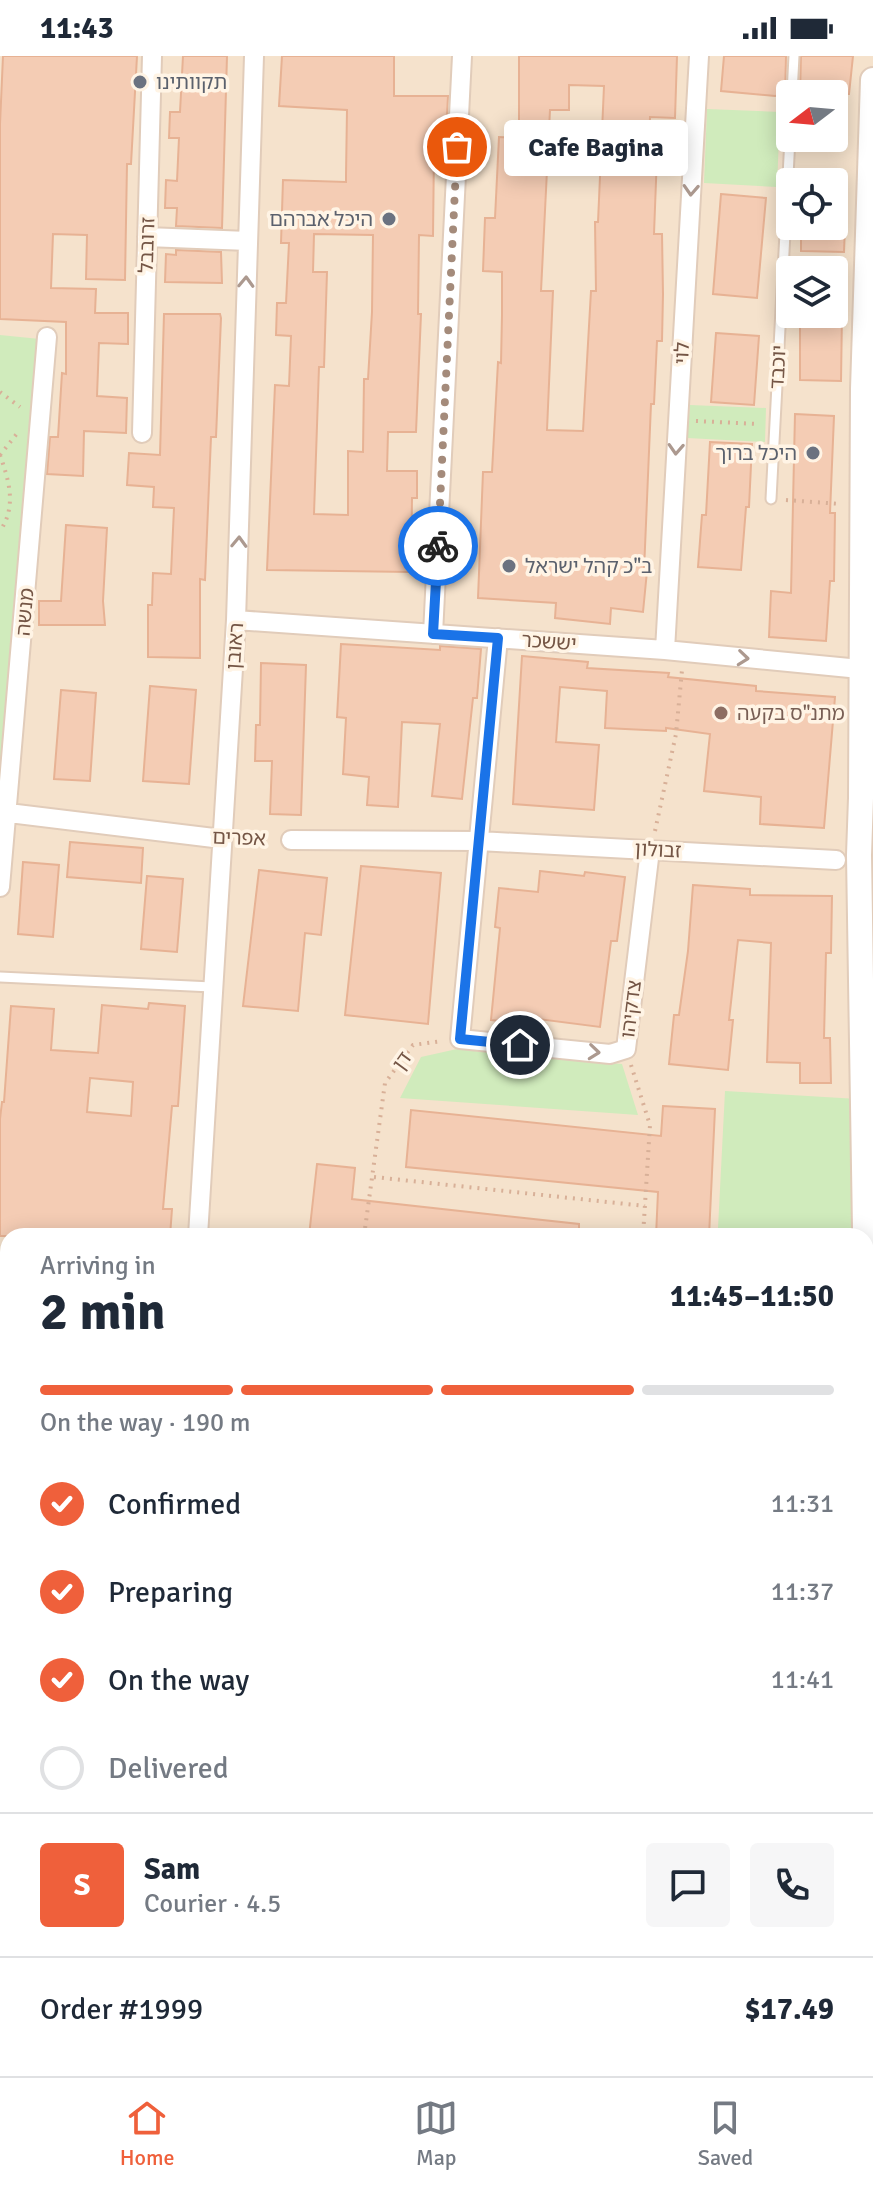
<!DOCTYPE html>
<html lang="en">
<head>
<meta charset="utf-8">
<style>
  body { margin:0; font-family:Signika,"Noto Sans Hebrew",sans-serif; background:#f6f6f7; color:#1f2937; height:100vh; display:flex; flex-direction:column; font-size:30px; white-space:nowrap }
  * { box-sizing:border-box; margin:0 }
  p { font-size:26px; color:#747a83 }
  .icon { flex:none; width:44px; height:44px; fill:none; stroke:currentColor; stroke-width:2; stroke-linecap:round; stroke-linejoin:round }
  .map { position:relative; flex:1; overflow:hidden }
  .drawer { position:absolute; left:0px; top:1172px; width:874px; height:848px; display:flex; flex-direction:column; background:#fff; border-radius:24px 24px 0 0; box-shadow:0 4px 20px #0003 }
  .drawer>* { flex:none }
  .needle { width:52px; rotate:254deg }
  .fabs { position:absolute; left:776px; top:24px; display:grid; gap:16px }
  .fabs a { display:grid; place-items:center; width:72px; height:72px; border-radius:8px; background:#fff; box-shadow:0 4px 20px #0003; font-size:40px }
  .pin { position:absolute; display:grid; place-items:center; width:68px; height:68px; color:#fff; margin:-34px; border:4px solid #fff; border-radius:50%; box-shadow:0 2px 8px #0007 }
  .courier { position:absolute; display:grid; place-items:center; width:80px; height:80px; margin:-40px; border:6px solid #1a73e8; border-radius:50%; background:#fff; color:#222; box-shadow:0 2px 10px #0007 }
  .bubble { position:absolute; height:56px; border-radius:8px; background:#fff; box-shadow:0 4px 20px #0003; font-size:26px; font-weight:800; line-height:56px; text-align:center }
  .summary em { font-style:normal; font-weight:800 }
  .summary div { display:flex; flex-direction:column-reverse }
  .summary { display:flex; align-items:center; justify-content:space-between; height:136px; padding:0 40px }
  h1 { font-size:52px; font-weight:800; line-height:60px }
  .bar { display:grid; grid-template-columns:repeat(4,1fr); gap:12px 8px; align-content:center; height:96px; padding:0 40px }
  .bar i { height:10px; border-radius:6px; background:#e0e1e3 }
  .bar .current { background:#ef603b }
  .bar p { grid-column:span 4 }
  .line { display:flex; align-items:center; gap:20px; padding:0 40px; border-top:2px solid #e0e1e3 }
  .line div { flex:1 }
  .round { display:grid; place-items:center; flex:none; width:84px; height:84px; border-radius:8px; background:#f6f6f7 }
  ol { padding:0 40px; list-style:none }
  li { display:flex; align-items:center; gap:24px; height:88px }
  li p { margin-inline-start:auto }
  li .icon { padding:8px; border-radius:50%; background:#ef603b; color:#fff; stroke-width:4 }
  li:last-child { color:#747a83 }
  li i { width:44px; height:44px; border:4px solid #e0e1e3; border-radius:50% }
  .status { display:flex; justify-content:space-between; align-items:center; height:56px; padding:0 40px; background:#fff; direction:ltr }
  .status svg { height:22px; fill:currentColor }
  .menu { display:flex; justify-content:space-around; align-items:center; height:112px; border-top:2px solid #e0e1e3; background:#fff; font-size:22px; color:#747a83 }
  .menu a { display:grid; justify-items:center; gap:4px }
  .menu .current { color:#ef603b }
  .map>svg:first-child { display:block }
  .residential { fill:#f5e2cc; fill-rule:evenodd }
  .green { fill:#d0ebbc }
  .building { fill:#f4ccb4; stroke:#e7b294; stroke-width:2; fill-rule:evenodd }
  .lines { fill:none; stroke-linecap:round; stroke-linejoin:round }
  .service-casing { stroke:#e1ccba; stroke-width:13 }
  .minor-casing { stroke:#e1ccba; stroke-width:22 }
  .tertiary-casing { stroke:#e1ccba; stroke-width:28 }
  .path { stroke:#d8b098; stroke-width:4; stroke-dasharray:2 6; stroke-linecap:butt }
  .service { stroke:#fff; stroke-width:9 }
  .minor { stroke:#fff; stroke-width:18 }
  .tertiary { stroke:#fff; stroke-width:24 }
  .oneway { stroke:#ac998f }
  .done { stroke:#a48b7b; stroke-width:8; stroke-dasharray:0 14.4 }
  .route { stroke:#1a73e8; stroke-width:10 }
  .worship-dot { fill:#6b7280; stroke:#fff4e5; stroke-width:3 }
  .education-dot { fill:#8d6e63; stroke:#fff4e5; stroke-width:3 }
  .labels { text-anchor:middle; dominant-baseline:central; stroke-width:7; stroke-linejoin:round; paint-order:stroke }
  .worship-label { font-size:20px; fill:#5b616d; stroke:#fff4e5; text-anchor:start }
  .street-label { font-size:20px; fill:#745545; stroke:#fff4e5 }
  .education-label { font-size:20px; fill:#785e54; stroke:#fff4e5; text-anchor:start }
</style>
</head>
<body>
<div class="status"><b>11:43</b><svg viewBox="0 0 49 12"><path d="M0 12V9h3v3zM5 12V6h3v6zM10 12V3h3v9zM15 12V0h3v12zM26 1h20v11H26zM47 4h2v5h-2z"/></svg></div>
<div class="map">
<svg width="873" height="2020" viewBox="0 0 873 2020">
  <rect width="100%" height="100%" fill="#fdf0de"/>
  <!-- residential -->
  <path class="residential" d="M0,0H873V2020H0ZM790,38H834V82H790ZM790,126H834V170H790ZM790,214H834V258H790ZM8,1180H866V2012H8Z"/>
  <!-- green -->
  <path class="green" d="M707,53L780,56L777,131L704,127Z
    M0,279L40,283L0,719Z
    M690,349L766,352L765,386L687,382Z
    M457,993L622,1008L638,1059L400,1042L421,1001Z
    M725,1035L858,1043L851,1179L718,1172Z
    M0,1360L8,1361V1487L0,1482Z
    M866,1472L873,1473V1817L866,1822Z
    M8,1684V1738L0,1760V1687Z
    M3,1874L8,1876V1978L0,1974V1911Z
    M555,2012H706L716,2020H563Z"/>
  <!-- building -->
  <path class="building" d="M3,0H137L131,108H127L125,224L86,223L87,179L53,178L51,232L96,233L95,257H128V288L99,287L97,340L127,342L126,377L84,375L83,420L47,418L50,381H58L62,317L66,318V266L0,263V68Z
    M183,0H227L222,172L176,170L177,152H165L166,124L177,125L179,82H169L170,56H180Z
    M282,0H394V40H448L445,94H434L433,180L419,179L418,258H421L416,376H388L387,415H417V442H412L411,516L267,514L275,329L289,330L291,280L276,279L277,247H286L289,187H281L283,124L346,126V119L347,54L279,50ZM314,178L373,179L372,256L368,323H364L363,396L348,395V459L314,458L319,311H324L327,216H313Z
    M519,0H677L675,62L650,61L649,98L657,99L654,178H662L663,238L662,285H657L654,348H651L644,515H647L643,556L611,552L610,568L555,562L556,547L478,542L483,416H492L498,306L501,307L502,259V216L483,215L485,162H495L499,81L519,82ZM569,29L604,30L598,166H595L596,235H591L583,375L547,374L553,235H541L550,54H569Z
    M724,0H786L785,38L775,40L721,35Z
    M801,0H853L849,38H800Z
    M721,138L766,142L757,242L713,238Z
    M801,170H845L844,196L801,195Z
    M176,194L221,196L222,227L165,226L166,198L176,199Z
    M164,258H220L221,262L216,381H211L205,524L200,523V602L148,601V549H152L153,517L171,518L174,452L153,451L154,431L127,429L129,397L160,399Z
    M800,258H842L841,325L800,324Z
    M716,277L759,280L754,349L711,346Z
    M795,358L834,360L830,457H835L834,525H830L826,585L769,581L771,535L791,537Z
    M710,386L752,388L749,451H746L741,514L698,511L702,459H706Z
    M66,469L107,472L103,545L105,569H39V545H61Z
    M341,588L440,594V590L481,593L477,642H473L462,743L432,740L440,668L402,666L398,751L367,749L369,721L343,718L346,662L337,661Z
    M522,600L588,606L587,612L669,617L668,621L756,630V635L835,641L824,772L760,768L761,741L704,735L710,678L666,672V675L605,672L607,635L560,631L556,686L599,689L594,754L513,748Z
    M261,607L306,609L301,759L270,758L272,705H255L256,669H260Z
    M150,630L196,634L189,728L143,725Z
    M61,634L96,637L90,725L54,723Z
    M70,786L143,792L141,827L67,821Z
    M23,806L59,809L53,881L18,878Z
    M361,810L441,817L428,968L345,959Z
    M259,814L327,822L321,879L305,877L298,955L243,950Z
    M540,815L584,820L585,816L625,821L617,885H611L600,971L531,962L530,968L491,964L500,872L495,871L499,832L538,836Z
    M147,820L183,823L177,896L141,893Z
    M693,829L750,833V839L832,840L831,897H826L824,982H830L831,1027H800V1007L767,1006L771,887L738,884L729,964H733L728,1014L669,1008L674,959H679L688,895Z
    M149,947L185,950L178,1050H172L163,1153H172L170,1180H0V1063L2,1046H4L11,950L54,953L51,994L98,997L102,949L148,953ZM90,1022L133,1026L131,1060L87,1056Z
    M663,1050L715,1053L709,1180H656L658,1136L406,1111L411,1054L661,1080Z
    M317,1108L355,1112L352,1143L579,1168V1180H309Z"/>
  <g class="lines">
    <!-- service casing -->
    <g class="service-casing">
      <path id="service" d="M792,38L794,0
        M771,443L790,82
        M0,921L212,931
        M866,1559L873,1557
        M866,1963H873
        M781,2012L787,2020
        M813,2020L819,2012"/>
    </g>
    <!-- minor casing -->
    <g class="minor-casing">
      <path id="minor" d="M147,181L248,185
        M142,377L152,0
        M236,564L665,594L860,613
        M433,578L462,0
        M498,582L460,983L610,998L626,993L650,794
        M665,594L699,0
        M0,756L222,783
        M291,784L479,785L836,804
        M0,831L47,281
        M198,1180L236,564L254,0
        M0,1223L8,1224"/>
    </g>
    <!-- tertiary casing -->
    <g class="tertiary-casing">
      <path id="tertiary" d="M873,24L863,333L861,742L859,799L867,1299L873,1415
        M0,1497L8,1503
        M0,1580L8,1585
        M0,1808L8,1784
        M0,1838L8,1839
        M866,1849L873,1848
        M866,1882L873,1881
        M428,2012L447,2020
        M503,2012L521,2020
        M343,2020L353,2012
        M369,2020L383,2012"/>
    </g>
    <!-- path -->
    <path class="path" d="M0,336L20,351
      M696,365L759,368
      M0,399L19,375
      M0,399C9,425 17,450 0,475
      M786,444L841,448
      M655,775L676,678L682,614
      M241,783H273
      M631,1009L650,1069L643,1180
      M374,1121L645,1150
      M364,1180L385,1027L413,989L442,985
      M0,1375L8,1377
      M0,1548L8,1553
      M0,1697L8,1694
      M636,2012L647,2020
      M657,2012L668,2020"/>
    <!-- service -->
    <use href="#service" class="service"/>
    <!-- minor -->
    <use href="#minor" class="minor"/>
    <!-- tertiary -->
    <use href="#tertiary" class="tertiary"/>
  </g>
  <!-- one-way arrows -->
  <defs><path id="oneway-chevron" d="M-2-3.5L2.5 0L-2 3.5" fill="none" stroke-width="1.6" stroke-linecap="round" stroke-linejoin="round" transform="scale(2)"/></defs>
  <g class="oneway">
    <use href="#oneway-chevron" transform="translate(691 134) rotate(93)"/>
    <use href="#oneway-chevron" transform="translate(246 226) rotate(-88)"/>
    <use href="#oneway-chevron" transform="translate(676 393) rotate(93)"/>
    <use href="#oneway-chevron" transform="translate(239 486) rotate(-88)"/>
    <use href="#oneway-chevron" transform="translate(743 602) rotate(6)"/>
    <use href="#oneway-chevron" transform="translate(594 996) rotate(6)"/>
  </g>
  <g class="lines">
    <!-- done -->
    <path class="done" d="M438,490L457,91"/>
    <!-- route -->
    <path class="route" d="M438,490L433,578L498,582L460,983L520,989"/>
  </g>
  <!-- markers -->
  <g class="worship-dot">
    <circle cx="140" cy="26" r="8"/>
    <circle cx="389" cy="163" r="8"/>
    <circle cx="813" cy="397" r="8"/>
    <circle cx="509" cy="510" r="8"/>
  </g>
  <circle class="education-dot" cx="721" cy="657" r="8"/>
  <g class="labels">
    <!-- worship labels -->
    <g class="worship-label">
      <text x="156" y="26">תקוותינו</text>
      <text x="373" y="163" text-anchor="end">היכל אברהם</text>
      <text x="797" y="397" text-anchor="end">היכל ברוך</text>
      <text x="525" y="510">ב"כ קהל ישראל</text>
    </g>
    <!-- street labels -->
    <g class="street-label">
      <text transform="translate(147 189) rotate(-88)">זרובבל</text>
      <text transform="translate(682 297) rotate(-87)">לוי</text>
      <text transform="translate(778 311) rotate(-87)">יוכבד</text>
      <text transform="translate(25 556) rotate(-85)">מנשה</text>
      <text transform="translate(549 586) rotate(4)">יששכר</text>
      <text transform="translate(235 590) rotate(-86)">ראובן</text>
      <text transform="translate(239 782) rotate(2)">אפרים</text>
      <text transform="translate(658 794) rotate(3)">זבולון</text>
      <text transform="translate(631 953) rotate(-83)">צדקיהו</text>
      <text transform="translate(402 1005) rotate(-54)">דן</text>
    </g>
    <!-- education labels -->
    <g class="education-label">
      <text x="737" y="657">מתנ"ס בקעה</text>
    </g>
  </g>
</svg>
<div class="fabs">
<a><svg class="needle" viewBox="-14 -14 28 28"><path d="M0-13l5 13h-10z" fill="#e53935"/><path d="M0 13l5-13h-10z" fill="#747a83"/></svg></a>
<a><svg class="icon" aria-label="locate" viewBox="0 0 24 24"><circle cx="12" cy="12" r="6"/><path d="M12 2v4M12 18v4M2 12h4M18 12h4"/></svg></a>
<a><svg class="icon" aria-label="layers" viewBox="0 0 24 24"><path d="M12 4l9 5-9 5-9-5zM3 14l9 5 9-5"/></svg></a>
</div>
<div class="pin" style="left:457px;top:91px;background:#ea580c"><svg class="icon" aria-label="bag" viewBox="0 0 24 24"><path d="M5 8h14l-1 12H6zM9 8a3 3 0 0 1 6 0"/></svg></div>
<div class="pin" style="left:520px;top:989px;background:#1f2937"><svg class="icon" aria-label="home" viewBox="0 0 24 24"><path d="M3 11l9-7 9 7M6 9v11h12V9"/></svg></div>
<div class="courier" style="left:438px;top:490px"><svg class="icon" aria-label="bike" viewBox="0 0 24 24"><circle cx="6" cy="16" r="4"/><circle cx="18" cy="16" r="4"/><path d="M6 16l4-8h5l3 8M10 8l3 8H6M13 5h3"/></svg></div>
<div class="bubble" style="left:504px;top:64px;width:184px">Cafe Bagina</div>
<section class="drawer">
<div class="summary"><div><h1>2 min</h1><p>Arriving in</p></div><em>11:45–11:50</em></div>
<div class="bar"><i class="current"></i><i class="current"></i><i class="current"></i><i></i><p>On the way · 190 m</p></div>
<ol>
<li><svg class="icon" aria-label="check" viewBox="0 0 24 24"><path d="M5 12l5 5 9-10"/></svg>Confirmed<p>11:31</p></li>
<li><svg class="icon" aria-label="check" viewBox="0 0 24 24"><path d="M5 12l5 5 9-10"/></svg>Preparing<p>11:37</p></li>
<li><svg class="icon" aria-label="check" viewBox="0 0 24 24"><path d="M5 12l5 5 9-10"/></svg>On the way<p>11:41</p></li>
<li><i></i>Delivered</li>
</ol>
<div class="line" style="height:144px"><b class="round" style="background:#ef603b;color:#fff">S</b><div><b>Sam</b><p>Courier · 4.5</p></div><a class="round"><svg class="icon" aria-label="chat" viewBox="0 0 24 24"><path d="M4 5h16v11H9l-5 4z"/></svg></a><a class="round"><svg class="icon" aria-label="phone" viewBox="0 0 24 24"><path d="M5 4h4l2 5-3 2q2 4 5 5l2-3 5 2v4C11 20 4 13 5 4z"/></svg></a></div>
<div class="line" style="height:104px"><div>Order #1999</div><b>$17.49</b></div>
</section>
</div>
<nav class="menu">
<a class="current"><svg class="icon" aria-label="home" viewBox="0 0 24 24"><path d="M3 11l9-7 9 7M6 9v11h12V9"/></svg>Home</a>
<a><svg class="icon" aria-label="map" viewBox="0 0 24 24"><path d="M3 6l6-2 6 2 6-2v14l-6 2-6-2-6 2zM9 4v14M15 6v14"/></svg>Map</a>
<a><svg class="icon" aria-label="saved" viewBox="0 0 24 24"><path d="M7 4h10v16l-5-4-5 4z"/></svg>Saved</a>
</nav>
</body>
</html>
